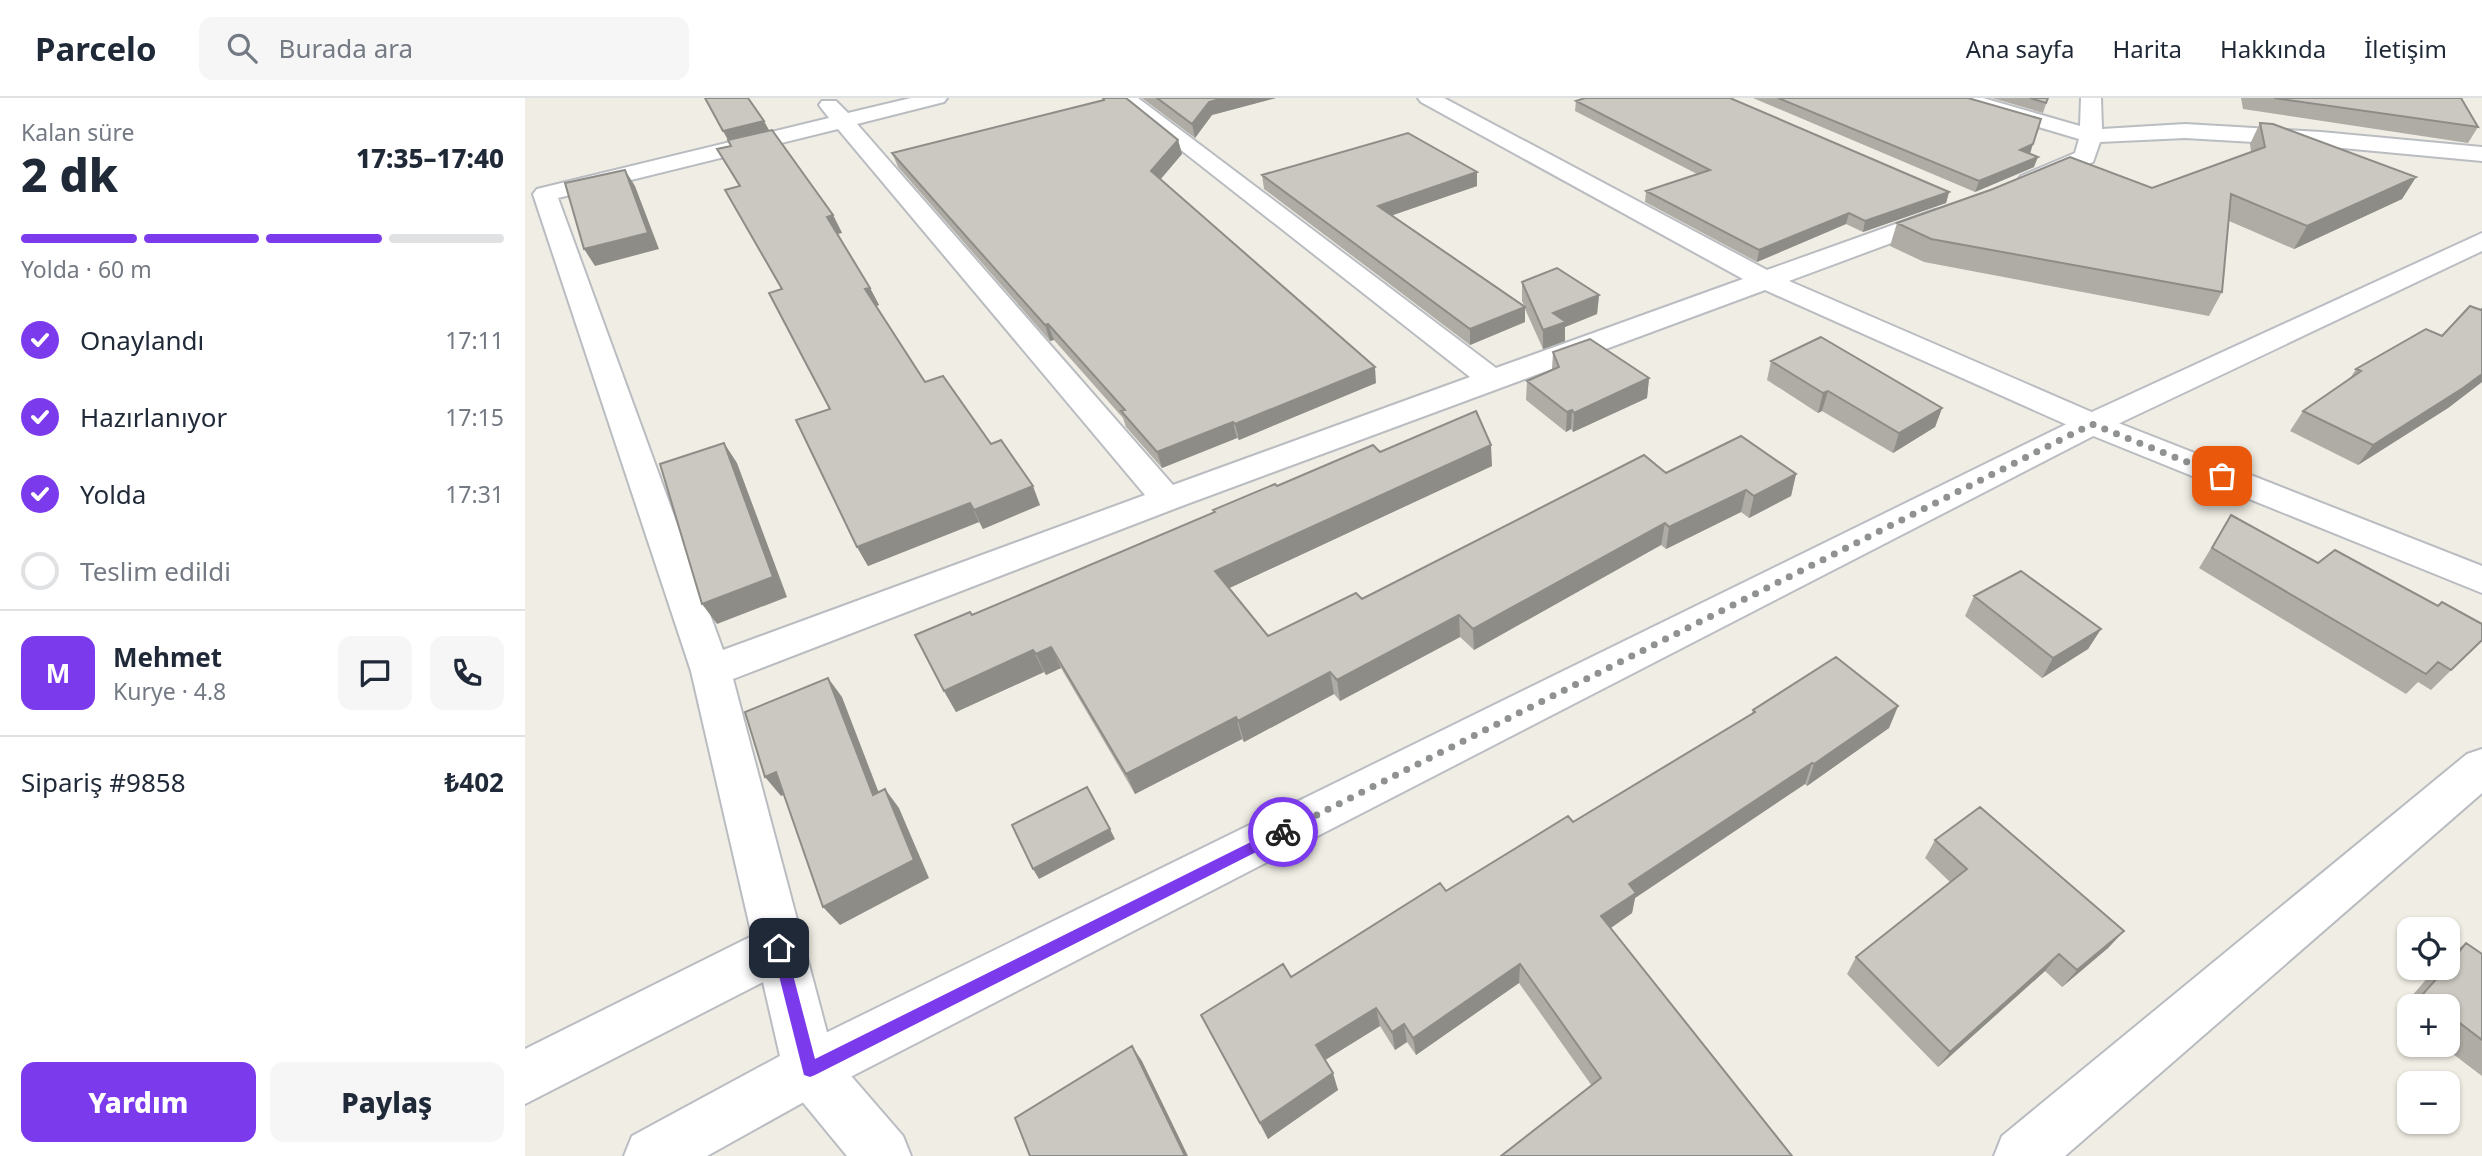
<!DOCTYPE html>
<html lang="tr">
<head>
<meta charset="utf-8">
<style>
  body { margin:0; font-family:"Noto Sans",sans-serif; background:#f6f6f7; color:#1f2937; height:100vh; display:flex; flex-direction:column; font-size:26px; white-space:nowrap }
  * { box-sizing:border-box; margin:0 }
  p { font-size:23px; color:#747a83 }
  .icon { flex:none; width:38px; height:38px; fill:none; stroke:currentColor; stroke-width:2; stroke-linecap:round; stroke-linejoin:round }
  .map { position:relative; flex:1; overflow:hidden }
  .side { display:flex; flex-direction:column; background:#fff; width:525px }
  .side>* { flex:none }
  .fabs { position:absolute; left:1872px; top:819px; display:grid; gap:14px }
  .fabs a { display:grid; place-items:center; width:63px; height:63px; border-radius:14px; background:#fff; box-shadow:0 2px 5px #0004; font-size:35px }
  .pin { position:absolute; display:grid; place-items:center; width:60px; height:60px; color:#fff; margin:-30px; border-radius:14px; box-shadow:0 4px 10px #0006 }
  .courier { position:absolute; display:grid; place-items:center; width:70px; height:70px; margin:-35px; border:5px solid #7c3aed; border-radius:50%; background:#fff; color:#222; box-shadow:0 2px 9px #0007 }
  .overview em { font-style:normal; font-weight:800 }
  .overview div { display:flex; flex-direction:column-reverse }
  .overview { display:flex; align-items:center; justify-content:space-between; height:119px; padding:0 21px }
  h1 { font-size:46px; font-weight:800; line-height:52px }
  .bar { display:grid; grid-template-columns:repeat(4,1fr); gap:10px 7px; align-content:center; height:84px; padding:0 21px }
  .bar i { height:9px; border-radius:5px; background:#e0e1e3 }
  .bar .selected { background:#7c3aed }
  .bar p { grid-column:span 4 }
  .line { display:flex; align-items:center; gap:18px; padding:0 21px; border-top:2px solid #e0e1e3 }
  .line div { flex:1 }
  .round { display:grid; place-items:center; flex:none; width:74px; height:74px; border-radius:14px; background:#f6f6f7 }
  ol { padding:0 21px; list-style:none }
  li { display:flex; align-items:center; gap:21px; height:77px }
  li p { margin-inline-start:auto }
  li .icon { padding:7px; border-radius:50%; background:#7c3aed; color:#fff; stroke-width:4 }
  li:last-child { color:#747a83 }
  li i { width:38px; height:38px; border:4px solid #e0e1e3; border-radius:50% }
  .primary-button { display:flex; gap:14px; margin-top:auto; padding:14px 21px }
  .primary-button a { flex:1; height:80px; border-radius:14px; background:#7c3aed; color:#fff; font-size:28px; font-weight:800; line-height:80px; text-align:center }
  .primary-button a+a { background:#f6f6f7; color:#1f2937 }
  header { display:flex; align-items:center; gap:42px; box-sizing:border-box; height:98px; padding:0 35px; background:#fff; border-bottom:2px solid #e0e1e3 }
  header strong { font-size:33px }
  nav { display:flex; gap:38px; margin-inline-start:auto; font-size:24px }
  .search { width:490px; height:63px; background:#f6f6f7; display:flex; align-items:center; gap:18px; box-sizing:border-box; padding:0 24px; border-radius:14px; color:#747a83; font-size:26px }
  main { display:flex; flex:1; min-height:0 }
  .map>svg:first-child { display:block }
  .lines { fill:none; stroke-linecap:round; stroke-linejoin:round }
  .street-casing { stroke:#b9bcc1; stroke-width:4 }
  .secondary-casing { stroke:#babdc3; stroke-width:4 }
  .street { fill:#fff; fill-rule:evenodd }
  .secondary { fill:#fff; fill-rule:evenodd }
  .wall { fill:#afaca6 }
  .shaded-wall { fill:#8e8c87 }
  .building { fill:#cbc8c1; stroke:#8e8c87; stroke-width:2 }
  .route { fill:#7c3aed }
  .done { stroke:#909292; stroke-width:7; stroke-dasharray:0 12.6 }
</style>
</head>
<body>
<header>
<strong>Parcelo</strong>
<div class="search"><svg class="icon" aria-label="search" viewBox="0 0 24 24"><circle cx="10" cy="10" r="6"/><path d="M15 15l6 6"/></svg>Burada ara</div>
<nav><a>Ana sayfa</a><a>Harita</a><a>Hakkında</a><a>İletişim</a></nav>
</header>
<main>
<section class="side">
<div class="overview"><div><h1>2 dk</h1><p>Kalan süre</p></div><em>17:35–17:40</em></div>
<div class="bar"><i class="selected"></i><i class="selected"></i><i class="selected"></i><i></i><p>Yolda · 60 m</p></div>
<ol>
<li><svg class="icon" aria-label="check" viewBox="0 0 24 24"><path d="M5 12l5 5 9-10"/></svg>Onaylandı<p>17:11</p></li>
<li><svg class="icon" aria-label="check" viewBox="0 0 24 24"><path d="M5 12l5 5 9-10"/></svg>Hazırlanıyor<p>17:15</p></li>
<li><svg class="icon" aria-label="check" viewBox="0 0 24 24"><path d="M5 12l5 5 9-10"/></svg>Yolda<p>17:31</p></li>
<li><i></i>Teslim edildi</li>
</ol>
<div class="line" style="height:126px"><b class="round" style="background:#7c3aed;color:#fff">M</b><div><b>Mehmet</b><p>Kurye · 4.8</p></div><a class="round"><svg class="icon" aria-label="chat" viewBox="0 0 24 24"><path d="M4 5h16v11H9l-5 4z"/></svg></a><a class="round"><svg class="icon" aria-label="phone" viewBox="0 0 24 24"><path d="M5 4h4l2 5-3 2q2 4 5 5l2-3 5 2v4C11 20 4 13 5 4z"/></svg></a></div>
<div class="line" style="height:91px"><div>Sipariş #9858</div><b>₺402</b></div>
<div class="primary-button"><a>Yardım</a><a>Paylaş</a></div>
</section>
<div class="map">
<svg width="1957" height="1058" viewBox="0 0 1957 1058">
  <rect width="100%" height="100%" fill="#f0eee4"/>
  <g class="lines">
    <!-- street casing -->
    <g class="street-casing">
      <path id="street" d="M386,0H422L419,4L332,26L648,387L945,279L590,0H613L971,270L1218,181L896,4L893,0H919L1242,172L1410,112L1419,110L1428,112L1431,117L1428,122L1264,183L1578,319L1957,468V495L1556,333L1240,192L654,409L208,581L308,957L378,1038L386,1058H322L266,990L258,971L238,884L0,1006V951L227,838L166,573L8,96L12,91L304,20L294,7L297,3H311L323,15ZM313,31L620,397L198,552L33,100Z
        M1426,0H1458L1555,28L1556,0H1576L1577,31L1660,26L1796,34L1957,49V63L1796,48L1660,40L1575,44L1568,64L1504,90L1496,88L1492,83L1496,78L1550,55L1554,41L1429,4Z
        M1957,651V695L1540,1058H1469L1477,1038L1942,656Z"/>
    </g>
    <!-- secondary casing -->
    <g class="secondary-casing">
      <path id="secondary" d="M1957,135V153L1578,333L304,990L182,1058H99L107,1038L266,952L1556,319Z"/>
    </g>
    <!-- street -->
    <use href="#street" class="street"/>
    <!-- secondary -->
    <use href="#secondary" class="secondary"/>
  </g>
  <!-- wall -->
  <path class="wall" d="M617,0H751L687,17L670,40Z
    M1228,0H1443L1505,55L1509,69L1450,94Z
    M1467,0H1523L1518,15Z
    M1716,0H1936L1953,29L1943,45L1718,11Z
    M1051,3L1424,94L1421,105L1338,134L1321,126L1232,164L1120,104L1121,93L1172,76L1050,13Z
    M1735,25L1891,79L1877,101L1769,151L1704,123L1697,194L1684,218L1399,164L1365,148L1372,125L1627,90L1726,54L1725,46Z
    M653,42L657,56L635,81L851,285L714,342L712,340L637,370L601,329L598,320L529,242L525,243L373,69L367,55Z
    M192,51L308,117L317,135L312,136L345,190L354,207L351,208L400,284L466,346L515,407L458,431L454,424L343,468L332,449L305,311L214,88Z
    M737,77L952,88L867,117L999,207L997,203V184L1074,197L1072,216L1040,229V243L1018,251L1000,211V224L945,247L739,91Z
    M1957,211V284L1923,310L1833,367L1765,333L1778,313L1824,282L1831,271L1917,238Z
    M1028,254L1124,280L1122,300L1048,334L1046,331L1041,334L1001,302L1002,283L1027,271Z
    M1246,263L1417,310L1410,329L1368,355L1297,313L1293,315L1242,282Z
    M855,354L967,368L704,490L743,538L1141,375L1271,376L1266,398L1224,420L1216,414L1141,451L1136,447L949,552L935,539L815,603L809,596L719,644L717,641L610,696L536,570L521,577L519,574L431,614L419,593L447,517L689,415L688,412L752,388Z
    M1706,417L1793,465L1957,542L1906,592L1893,584L1881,596L1674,470Z
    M1449,498L1576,531L1563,551L1517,580L1440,518Z
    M1373,608L1364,630L1282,688L1280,686L1110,800L1107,815L1086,830L1267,1058L1067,988L994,885L891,957L882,944L870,952L855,928L800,962L813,992L743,1041L676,917L766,879L1048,724L1227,616L1228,612Z
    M1410,742L1599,833L1583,850L1537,889L1520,873L1413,969L1322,876L1331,859L1425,784L1400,760Z
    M1941,845L1957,856V978L1916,947H1923V908H1885V923L1873,914L1911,870H1923V858Z"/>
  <!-- shaded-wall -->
  <path class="shaded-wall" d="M698,0H751L687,17L670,40L667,26L684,4Z
    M239,23L244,32L203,42L198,33Z
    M653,42L657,56L630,88L626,73Z
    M1508,46L1505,56L1495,52Z
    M1513,59L1509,69L1450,94L1454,83Z
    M100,72L110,88L134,151L70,168L59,151Z
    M952,74V88L854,122L853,108Z
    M1891,79L1877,101L1769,151L1782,128Z
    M1424,94L1421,105L1338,134L1340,123Z
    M1324,115L1321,126L1232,164L1234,152Z
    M308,117L317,135L310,136L302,119Z
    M345,190L354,207L349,209L340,191Z
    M1074,197L1072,216L1040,229V243L1018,251V232L1028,215Z
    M1000,209V224L945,247V231Z
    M523,226L529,242L525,243L520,227Z
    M850,269L851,285L714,342L710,326Z
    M1957,276V284L1923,310L1833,367L1848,347Z
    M1124,280L1122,300L1048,334L1049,315Z
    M1303,293L1297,313L1293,315L1298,295Z
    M1417,310L1410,329L1368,355L1374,335Z
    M1047,312L1046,331L1041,334L1042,314Z
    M708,324L712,340L637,370L632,354Z
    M199,345L212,365L262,499L192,526L177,506Z
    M966,347L967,368L696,494L690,473Z
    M1271,376L1266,398L1224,420L1229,398Z
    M508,388L515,407L458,431L449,412Z
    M1221,392L1216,414L1141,451L1144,429Z
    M445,405L454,424L343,468L332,449Z
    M1140,425L1136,447L949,552L948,531Z
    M934,517L935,539L815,603L812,582Z
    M1576,531L1563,551L1517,580L1528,560Z
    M526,549L536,570L521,577L511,556Z
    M508,552L519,574L431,614L419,593Z
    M805,574L809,596L719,644L713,623Z
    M303,580L317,599L362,716L348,697Z
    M1373,608L1364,630L1282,688L1289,666Z
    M711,619L717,641L610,696L601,676Z
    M1287,665L1280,686L1110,800L1107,815L1074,838L1076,818L1104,786Z
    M251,674L268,693L256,698L240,679Z
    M360,691L374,710L404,780L315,827L298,809Z
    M585,731L590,741L514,781L508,771Z
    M1599,833L1583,850L1537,889L1552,872Z
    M1534,856L1520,873L1413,969L1425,954Z
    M995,866L994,885L891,957L888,940Z
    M851,910L855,928L797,964L791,947Z
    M879,926L882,944L870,952L867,934Z
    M607,948L617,963L663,1058H660Z
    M808,975L813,992L743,1041L735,1025Z"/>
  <!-- building -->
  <path class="building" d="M180,0H223L239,23L198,33Z
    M578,0H601L653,42L626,73L850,269L710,326L708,324L632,354L596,313L600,312L523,226L520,227L367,55L579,2Z
    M632,0H698L684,4L667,26Z
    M1060,0H1205L1424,94L1340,123L1324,115L1234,152L1121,93L1185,72L1051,3Z
    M1253,0H1443L1516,21L1508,46L1495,52L1513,59L1454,83Z
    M1505,0H1523L1521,5Z
    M1749,0H1936L1953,29Z
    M1735,25L1748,26L1891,79L1782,128L1706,96L1697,194L1406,141L1372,125L1468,91L1545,59L1627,90L1740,49Z
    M247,32L308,117L302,119L345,190L340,191L400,284L418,278L466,346L476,342L508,388L449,412L445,405L332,449L271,322L305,311L244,195L257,191L200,92L215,88L192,51L206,48L203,42Z
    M883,35L952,74L853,108L1000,209L945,231L737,77Z
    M100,72L123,135L59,151L40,85Z
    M1032,170L1074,197L1028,215L1041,224L1018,232L997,184Z
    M1945,208L1956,212L1957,211V276L1938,290L1848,347L1778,313L1836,273L1831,271L1901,231L1917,238Z
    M1296,239L1417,310L1374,335L1303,293L1298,295L1246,263Z
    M1065,241L1124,280L1049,315L1047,312L1042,314L1002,283L1034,269L1028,254Z
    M951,313L966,347L690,473L743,538L831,495L837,501L1119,357L1141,375L1216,338L1271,376L1229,398L1221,392L1144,429L1140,425L948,531L934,517L812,582L805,574L713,623L711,619L601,676L526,549L511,556L508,552L419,593L390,537L445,514L447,517L690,414L688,412L750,386L752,388L848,347L855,354Z
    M199,345L248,479L177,506L135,366Z
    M1706,417L1793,465L1810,452L1913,508L1917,504L1957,526V542L1926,572L1913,564L1901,576L1687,450Z
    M1496,473L1576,531L1528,560L1449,498Z
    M1311,559L1373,608L1289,666L1287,665L1104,786L1111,795L1076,818L1267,1058H976L1076,980L995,866L888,940L879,926L867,934L851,910L791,947L808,975L735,1025L676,917L758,866L766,879L915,785L921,793L1043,718L1048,724L1230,614L1228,612Z
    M303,580L348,697L360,691L389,762L298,809L251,674L240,679L220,614Z
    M562,689L585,731L508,771L487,727Z
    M1455,709L1599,833L1552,872L1534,856L1425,954L1331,859L1442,771L1410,742Z
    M1941,845L1957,856V942L1923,916V908H1912L1897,897L1921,870H1923V867Z
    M607,948L660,1058H505L490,1020Z"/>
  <!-- route -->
  <path class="route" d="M758,728L765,734L763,738L290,977L285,979L279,977L247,850L249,845L254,843L261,850L290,961Z"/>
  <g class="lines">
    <!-- done -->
    <path class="done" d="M758,734L1567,326L1697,378"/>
  </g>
</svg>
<div class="fabs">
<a><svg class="icon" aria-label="locate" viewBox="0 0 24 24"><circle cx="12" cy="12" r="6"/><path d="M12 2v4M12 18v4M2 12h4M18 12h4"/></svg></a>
<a>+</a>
<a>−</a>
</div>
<div class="pin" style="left:1697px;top:378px;background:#ea580c"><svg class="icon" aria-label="bag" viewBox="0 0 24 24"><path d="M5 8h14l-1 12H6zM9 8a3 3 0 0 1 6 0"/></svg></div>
<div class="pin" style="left:254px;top:850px;background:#1f2937"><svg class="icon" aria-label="home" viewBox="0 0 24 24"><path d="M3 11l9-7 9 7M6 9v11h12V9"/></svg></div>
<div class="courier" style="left:758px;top:734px"><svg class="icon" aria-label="bike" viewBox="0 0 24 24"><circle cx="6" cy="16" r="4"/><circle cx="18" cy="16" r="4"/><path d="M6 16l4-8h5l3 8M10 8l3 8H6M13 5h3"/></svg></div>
</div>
</main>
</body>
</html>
